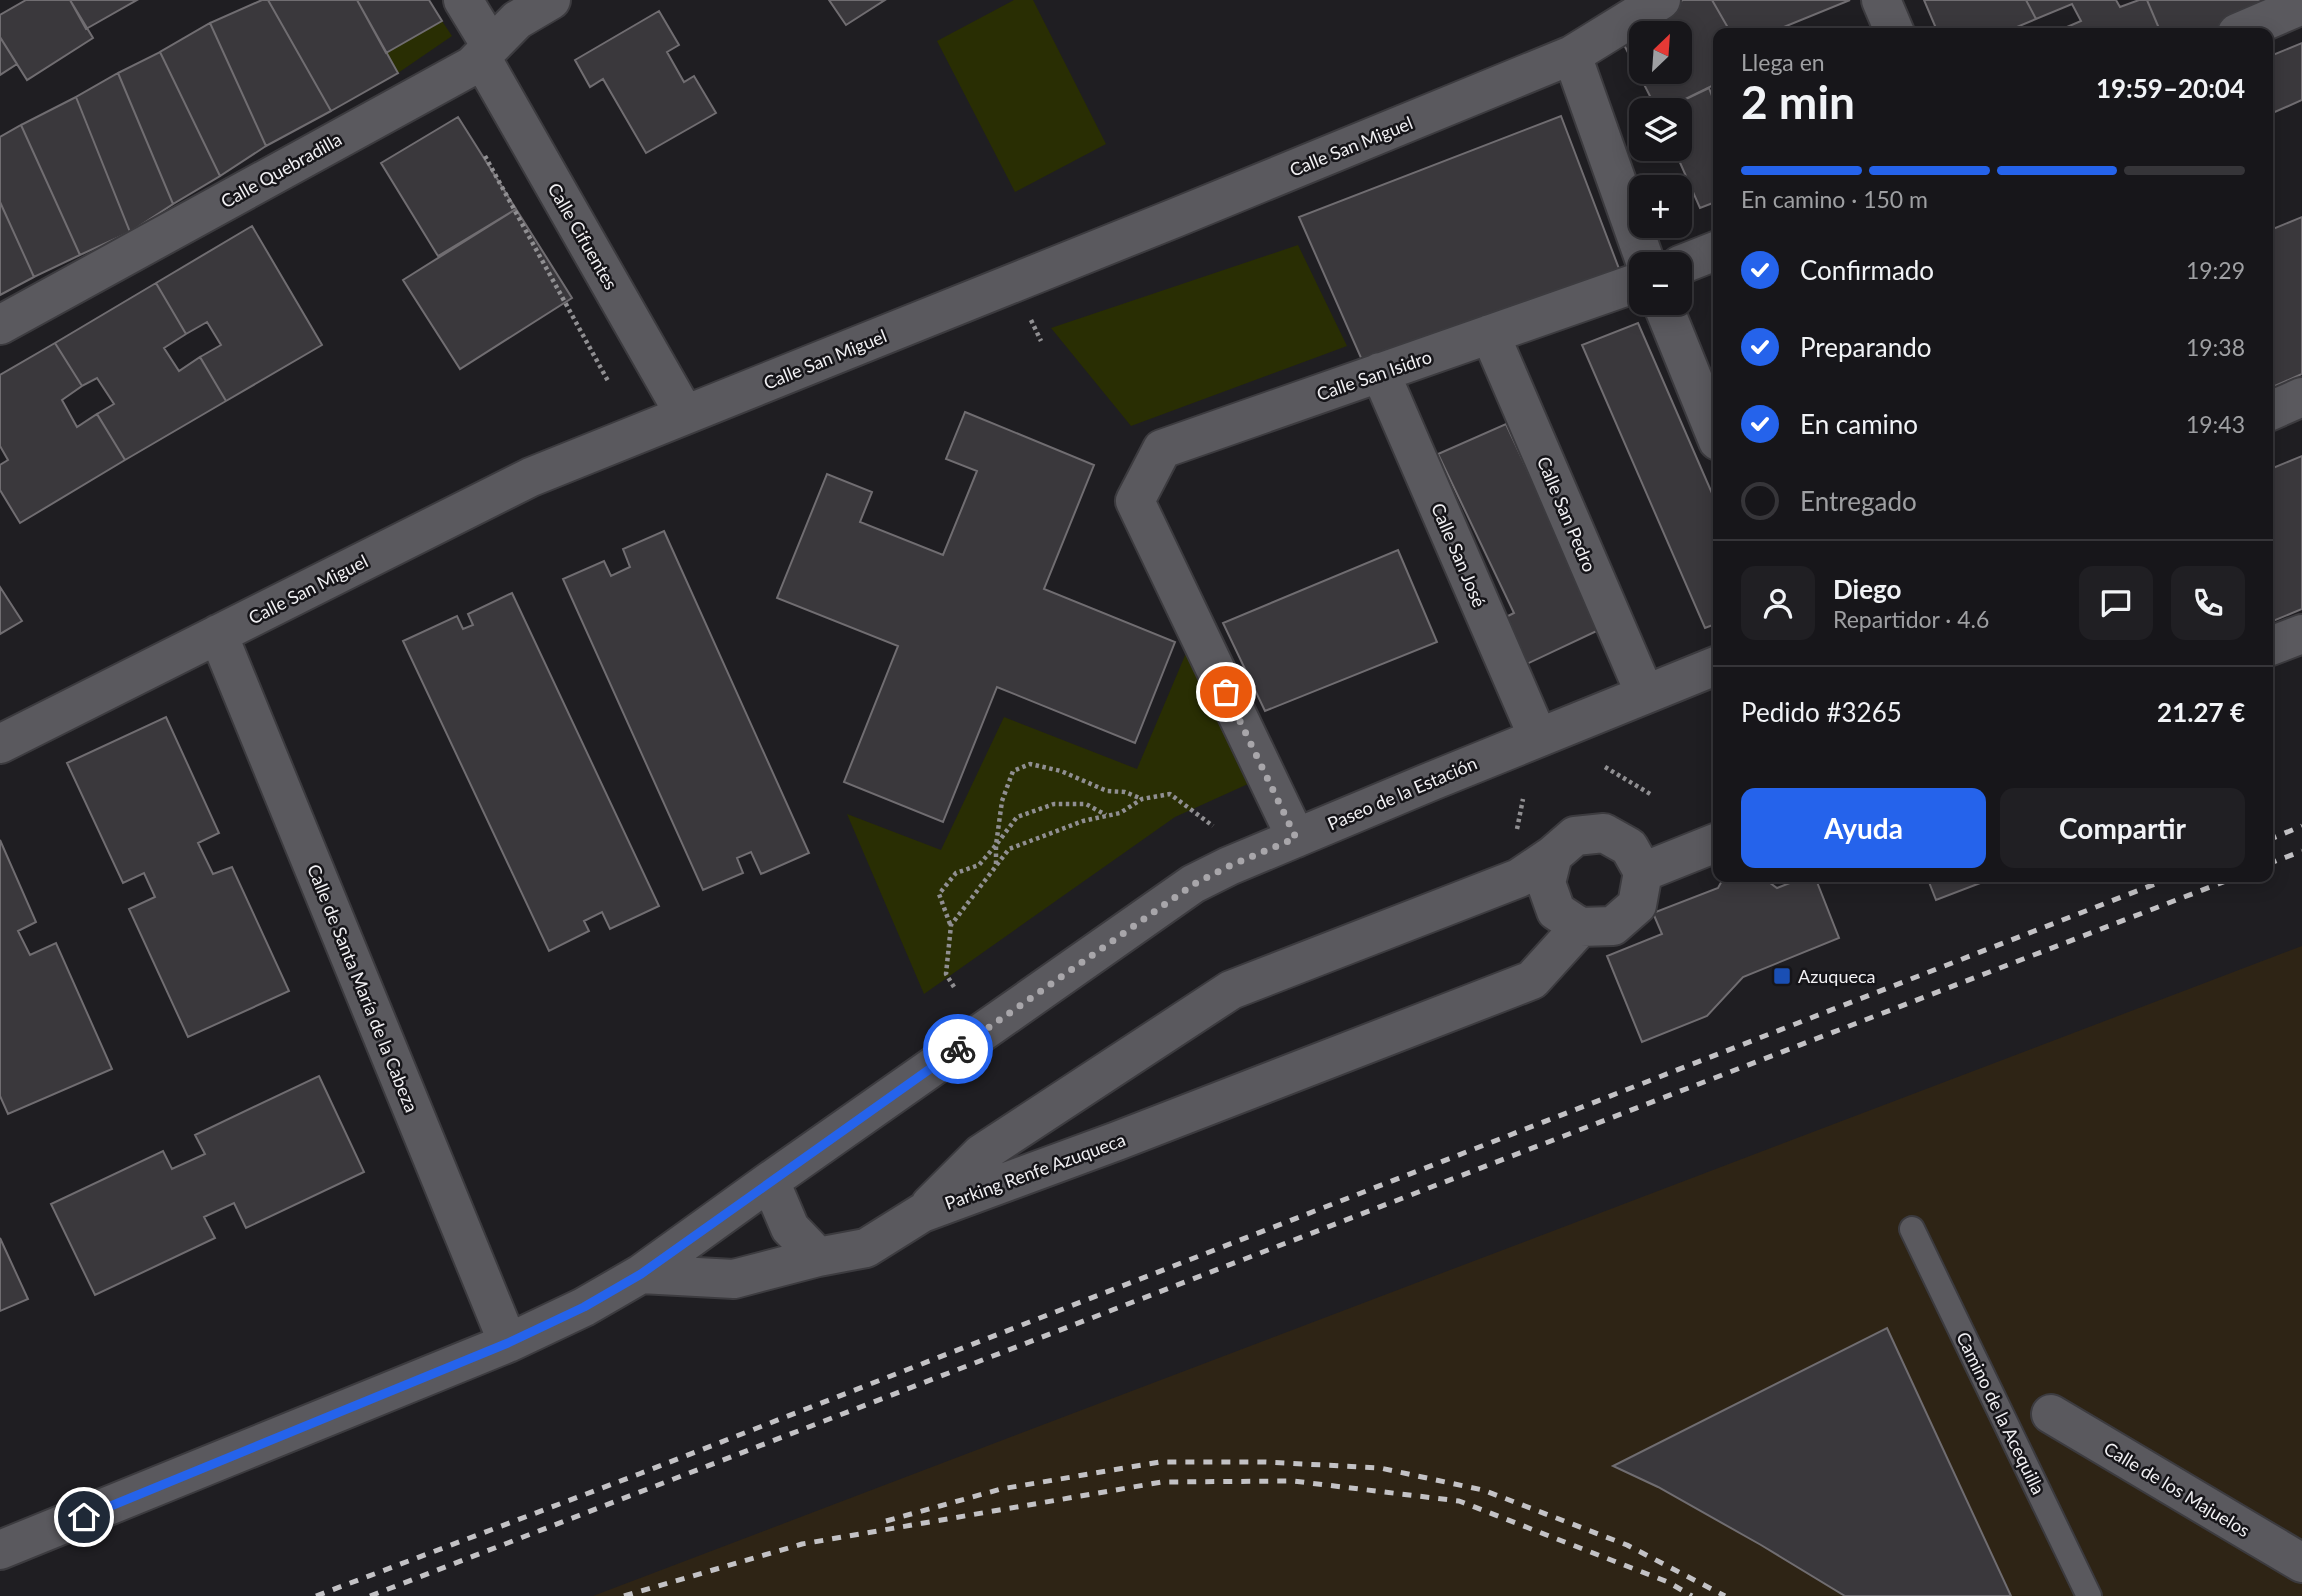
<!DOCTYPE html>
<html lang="es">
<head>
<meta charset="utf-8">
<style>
  body { margin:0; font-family:Lato,sans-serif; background:#201f23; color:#f1f3f6; height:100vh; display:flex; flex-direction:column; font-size:26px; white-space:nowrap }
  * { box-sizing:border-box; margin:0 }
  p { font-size:23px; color:#9e9fa2 }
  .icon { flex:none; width:38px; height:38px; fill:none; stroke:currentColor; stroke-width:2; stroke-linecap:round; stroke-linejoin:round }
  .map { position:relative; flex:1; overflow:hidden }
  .sheet { position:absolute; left:1713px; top:28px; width:560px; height:854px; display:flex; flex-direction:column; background:#17161a; border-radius:14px; box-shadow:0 4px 18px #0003,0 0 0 2px #363539 }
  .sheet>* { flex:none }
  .needle { width:46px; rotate:25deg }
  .buttons { position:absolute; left:1629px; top:21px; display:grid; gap:14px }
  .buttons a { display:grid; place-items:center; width:63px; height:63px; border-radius:14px; background:#17161a; box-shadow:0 4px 18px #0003,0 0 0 2px #363539; font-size:35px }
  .pin { position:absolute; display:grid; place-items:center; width:60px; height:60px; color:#fff; margin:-30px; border:4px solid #fff; border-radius:50%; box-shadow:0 2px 7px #0007 }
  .courier { position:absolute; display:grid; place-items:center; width:70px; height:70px; margin:-35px; border:5px solid #2563eb; border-radius:50%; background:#fff; color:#222; box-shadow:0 2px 9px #0007 }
  .summary em { font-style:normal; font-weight:700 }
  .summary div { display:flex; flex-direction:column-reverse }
  .summary { display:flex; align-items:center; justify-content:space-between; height:119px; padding:0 28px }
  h1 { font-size:46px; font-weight:700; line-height:52px }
  .bar { display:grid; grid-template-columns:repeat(4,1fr); gap:10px 7px; align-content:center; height:84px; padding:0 28px }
  .bar i { height:9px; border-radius:5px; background:#363539 }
  .bar .on { background:#2563eb }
  .bar p { grid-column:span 4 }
  .line { display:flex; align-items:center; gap:18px; padding:0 28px; border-top:2px solid #363539 }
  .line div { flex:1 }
  .round { display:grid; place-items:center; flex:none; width:74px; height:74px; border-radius:14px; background:#201f23 }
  ol { padding:0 28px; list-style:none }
  li { display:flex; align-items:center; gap:21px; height:77px }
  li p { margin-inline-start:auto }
  li .icon { padding:7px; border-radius:50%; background:#2563eb; color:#fff; stroke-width:4 }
  li:last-child { color:#9e9fa2 }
  li i { width:38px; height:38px; border:4px solid #363539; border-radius:50% }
  .cta { display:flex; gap:14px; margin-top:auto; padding:14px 28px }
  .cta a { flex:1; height:80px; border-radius:14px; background:#2563eb; color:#fff; font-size:28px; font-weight:700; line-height:80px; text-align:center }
  .cta a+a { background:#201f23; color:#f1f3f6 }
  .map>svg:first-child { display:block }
  .industrial { fill:#2e2415 }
  .green { fill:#292e03 }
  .building { fill:#3a383c; stroke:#706d71; stroke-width:2; fill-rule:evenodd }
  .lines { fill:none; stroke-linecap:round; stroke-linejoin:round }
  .lane-casing { stroke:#3c3b3f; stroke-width:28 }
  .street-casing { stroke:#3c3b3f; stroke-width:42 }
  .path { stroke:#908f92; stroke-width:4.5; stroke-dasharray:3.5 3.5; stroke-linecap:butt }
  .lane { stroke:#5a595e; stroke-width:24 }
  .street { stroke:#5a595e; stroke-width:38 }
  .rail { stroke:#c3c2c5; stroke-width:5; stroke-dasharray:9 9; stroke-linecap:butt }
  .done { stroke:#a8a6aa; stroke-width:7; stroke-dasharray:0 12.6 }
  .route { stroke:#2563eb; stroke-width:9 }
  .transit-dot { fill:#1a4fb4; stroke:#161519; stroke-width:2.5 }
  .labels { text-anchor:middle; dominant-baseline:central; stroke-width:5; stroke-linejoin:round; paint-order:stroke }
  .street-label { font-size:18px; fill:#f1f0f3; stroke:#161519 }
  .poi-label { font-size:18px; fill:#f1f0f3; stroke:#161519; text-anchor:start }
</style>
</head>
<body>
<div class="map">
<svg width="2302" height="1596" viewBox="0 0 2302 1596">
  <rect width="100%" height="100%" fill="#1f1e22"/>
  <!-- industrial -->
  <path class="industrial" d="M2302,946V1596H593Z"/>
  <!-- green -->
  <path class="green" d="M1014,0H1033L1106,144L1015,192L937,41Z
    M442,21L452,36L398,73L386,53Z
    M1298,245L1347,346L1131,426L1051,328Z
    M1189,646L1248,784L1175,817L924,994L847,814L941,850L1004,717L1137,769Z"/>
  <!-- building -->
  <path class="building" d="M26,0H70L93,38L27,80L0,37V15Z
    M70,0H137L86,29Z
    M262,0H268L331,111L266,146L210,23Z
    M268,0H357L398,73L331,111Z
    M357,0H429L442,21L386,53Z
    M829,0H885L846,25Z
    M1683,0H1712L1731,33H1718V83L1663,110H1657L1620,37ZM1642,33H1680V72H1642Z
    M1712,0H1850L1769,33H1731Z
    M1924,0H2026L2036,19L2012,29L2014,33H1938Z
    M2026,0H2116L2120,7L2139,0H2147L2161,33H2053L2081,21L2072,4L2036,19Z
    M2147,0H2292L2213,33H2161Z
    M659,11L679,45L667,52L684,82L694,76L716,113L646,153L603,79L590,87L575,60Z
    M210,23L266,146L220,176L160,52Z
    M0,37L17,64L0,75Z
    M2302,43V100L2268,115V57Z
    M160,52L220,176L173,204L118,73Z
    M118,73L173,204L130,232L76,97Z
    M1709,88L1718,112V201L1700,208L1674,149H1680V110H1663Z
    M76,97L130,232L80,255L21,125Z
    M1561,116L1621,274L1369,376L1299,217Z
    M458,117L516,209L438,256L381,163Z
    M21,125L80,255L34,277L0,202V137Z
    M0,202L34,277L0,295Z
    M516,209L572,298L460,369L403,280Z
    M2302,217V374L2268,389V231Z
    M252,226L322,345L226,401L200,357L221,345L207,322L186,334L156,283Z
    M156,283L186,334L164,348L179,371L200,357L226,401L125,460L97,414L114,404L97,378L82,386L55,343Z
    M1638,323L1718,507V623L1705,628L1582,345Z
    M55,343L82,386L62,400L77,427L97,414L125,460L20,523L0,490V465L8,460L0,446V375Z
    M965,412L1094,465L1044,589L1175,642L1135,743L997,687L943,822L844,782L898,646L777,598L827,474L872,492L860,522L943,555L977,471L946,459Z
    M1506,424L1601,629L1516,669L1494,623L1514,613L1438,454Z
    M2302,456V609L2268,623V470Z
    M664,531L809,853L761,874L751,852L737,858L743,873L703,890L563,579L604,561L611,576L630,567L623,549Z
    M1398,550L1437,642L1265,711L1223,623Z
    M0,587L22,621L0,634Z
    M512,593L659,906L610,929L602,912L584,921L589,931L549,951L403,641L457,616L463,629L473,625L468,614Z
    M166,717L219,833L198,843L213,874L232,867L289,991L188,1037L129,909L155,897L144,873L123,883L67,763Z
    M0,840L36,922L18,931L30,955L56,943L112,1069L8,1114L0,1096Z
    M1724,877H1762L1777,888L1805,877H1815L1839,938L1743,977L1707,1016L1642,1042L1607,956L1662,934L1653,913L1718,888Z
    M1927,877H1996L1936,900Z
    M319,1076L364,1172L246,1228L234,1203L204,1217L215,1238L95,1295L51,1204L163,1151L172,1169L205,1154L195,1135Z
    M0,1238L28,1299L0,1311Z
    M1887,1328L2011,1596H1845L1761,1545L1658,1487L1613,1466Z"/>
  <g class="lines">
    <!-- lane casing -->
    <g class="lane-casing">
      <path id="lane" d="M1912,1229L2089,1596"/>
    </g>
    <!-- street casing -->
    <g class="street-casing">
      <path id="street" d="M463,0L491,46
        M1881,0L1895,33
        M2237,33L2302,5
        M1572,55L1646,264
        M481,57L685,415
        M1680,265L1718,250
        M1662,303L1718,441
        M0,325L472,66L517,20L551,0
        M1490,334L1645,694
        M1380,372L1538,737
        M2268,412L2302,397
        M218,634L508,1343
        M2268,647L2302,634
        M0,744L531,477L1175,218L1572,55L1661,0
        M1604,833L1629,847L1643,872L1637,905L1613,926L1580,927L1556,911L1546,883L1553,855L1575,836Z
        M1296,838L1135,501L1162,449L1642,281
        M1643,872L1718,842
        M770,1181L790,1228L818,1257
        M930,1205L981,1154L1231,990L1519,878L1553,855
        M641,1274L734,1279L818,1257L866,1248L922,1213L1117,1141L1532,980L1580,927
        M2051,1414L2302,1563
        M0,1550L508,1343L584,1307L641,1274L770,1181L1193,884L1229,866L1432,781L1718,665"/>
    </g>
    <!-- path -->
    <path class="path" d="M485,156L608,381
      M1031,320L1041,341
      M1605,767L1652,795
      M1517,829L1523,799
      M996,864V845L1017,817L1054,804H1086L1106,815
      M950,924L939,894L956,873L979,865L996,845L1002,801L1013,771L1030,764L1061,771L1107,791L1125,792L1142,799
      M954,987L946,974L951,925L1009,849L1083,821L1120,813L1142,799L1170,794L1213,826"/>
    <!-- lane -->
    <use href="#lane" class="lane"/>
    <!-- street -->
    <use href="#street" class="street"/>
    <!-- rail -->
    <path class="rail" d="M2268,840L2302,826
      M2268,864L2302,851
      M886,1521L1001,1489L1160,1462H1266L1380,1468L1483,1490L1627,1545L1725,1596
      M316,1596L639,1474L2173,877
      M370,1596L2236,877
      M624,1596L802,1544L1162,1482L1293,1481L1459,1501L1668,1582L1692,1596"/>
  </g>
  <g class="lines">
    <!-- done -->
    <path class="done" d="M958,1049L1194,884L1229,866L1296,838L1226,692"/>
    <!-- route -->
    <path class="route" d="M84,1517L508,1343L584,1307L641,1274L958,1049"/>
  </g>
  <!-- markers -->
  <rect class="transit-dot" x="1773" y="967" width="18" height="18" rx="3.5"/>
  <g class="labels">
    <!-- street labels -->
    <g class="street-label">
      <text transform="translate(1351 146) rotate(-22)">Calle San Miguel</text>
      <text transform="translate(281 170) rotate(-29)">Calle Quebradilla</text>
      <text transform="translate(583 236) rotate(60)">Calle Cifuentes</text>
      <text transform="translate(825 359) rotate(-22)">Calle San Miguel</text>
      <text transform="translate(1374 375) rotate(-19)">Calle San Isidro</text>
      <text transform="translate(1567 514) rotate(67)">Calle San Pedro</text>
      <text transform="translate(1459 555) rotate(67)">Calle San José</text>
      <text transform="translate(308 589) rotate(-27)">Calle San Miguel</text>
      <text transform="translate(1402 793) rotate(-23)">Paseo de la Estación</text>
      <text transform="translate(363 988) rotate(68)">Calle de Santa María de la Cabeza</text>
      <text transform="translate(1035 1171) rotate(-20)">Parking Renfe Azuqueca</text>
      <text transform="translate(2001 1413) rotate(64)">Camino de la Acequilla</text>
      <text transform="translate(2177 1489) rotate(31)">Calle de los Majuelos</text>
    </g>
    <!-- poi labels -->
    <g class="poi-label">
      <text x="1798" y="976">Azuqueca</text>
    </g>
  </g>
</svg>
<div class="buttons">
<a><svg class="needle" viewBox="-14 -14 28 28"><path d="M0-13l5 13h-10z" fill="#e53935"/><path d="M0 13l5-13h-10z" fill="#9e9fa2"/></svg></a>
<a><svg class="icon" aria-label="layers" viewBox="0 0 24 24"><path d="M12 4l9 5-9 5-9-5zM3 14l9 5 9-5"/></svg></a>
<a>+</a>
<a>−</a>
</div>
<div class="pin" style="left:1226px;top:692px;background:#ea580c"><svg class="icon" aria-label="bag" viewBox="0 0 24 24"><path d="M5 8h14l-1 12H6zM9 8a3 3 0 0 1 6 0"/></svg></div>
<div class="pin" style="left:84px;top:1517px;background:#1f2937"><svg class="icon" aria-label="home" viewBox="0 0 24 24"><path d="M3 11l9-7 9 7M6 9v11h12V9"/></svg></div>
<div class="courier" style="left:958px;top:1049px"><svg class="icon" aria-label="bike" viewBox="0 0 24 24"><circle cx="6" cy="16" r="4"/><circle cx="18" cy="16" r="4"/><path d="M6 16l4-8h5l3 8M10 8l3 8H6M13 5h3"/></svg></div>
<section class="sheet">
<div class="summary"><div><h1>2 min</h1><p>Llega en</p></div><em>19:59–20:04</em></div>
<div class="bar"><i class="on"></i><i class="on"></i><i class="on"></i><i></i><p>En camino · 150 m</p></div>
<ol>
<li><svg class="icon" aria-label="check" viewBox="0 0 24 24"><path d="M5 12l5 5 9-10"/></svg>Confirmado<p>19:29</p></li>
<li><svg class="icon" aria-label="check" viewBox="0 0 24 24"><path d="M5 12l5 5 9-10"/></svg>Preparando<p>19:38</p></li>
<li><svg class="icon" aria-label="check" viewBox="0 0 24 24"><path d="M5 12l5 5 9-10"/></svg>En camino<p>19:43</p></li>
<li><i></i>Entregado</li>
</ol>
<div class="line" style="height:126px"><a class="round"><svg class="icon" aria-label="person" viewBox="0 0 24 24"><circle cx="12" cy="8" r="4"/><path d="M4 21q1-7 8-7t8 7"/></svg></a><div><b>Diego</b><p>Repartidor · 4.6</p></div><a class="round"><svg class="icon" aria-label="chat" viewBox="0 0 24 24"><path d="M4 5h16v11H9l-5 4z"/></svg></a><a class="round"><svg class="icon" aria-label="phone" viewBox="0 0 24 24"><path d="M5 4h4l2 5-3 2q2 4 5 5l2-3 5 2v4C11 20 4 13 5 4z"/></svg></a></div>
<div class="line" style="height:91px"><div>Pedido #3265</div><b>21.27 €</b></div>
<div class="cta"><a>Ayuda</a><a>Compartir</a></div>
</section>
</div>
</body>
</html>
